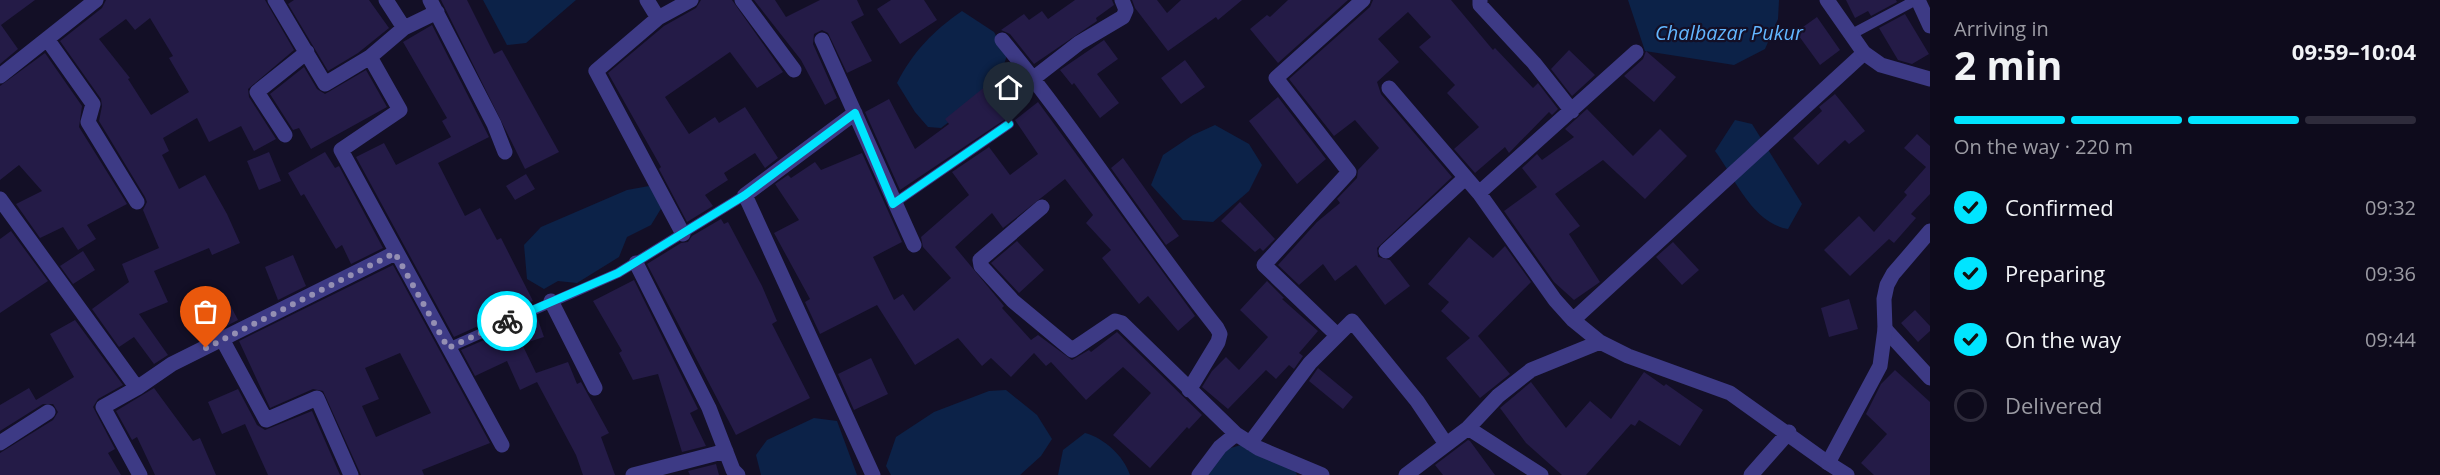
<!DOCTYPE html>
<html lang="en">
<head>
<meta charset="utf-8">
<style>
  body { margin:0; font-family:"Open Sans",sans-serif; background:#1c1929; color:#f1f3f6; height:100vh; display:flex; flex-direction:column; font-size:22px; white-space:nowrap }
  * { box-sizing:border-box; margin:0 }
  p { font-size:20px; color:#9b9ba3 }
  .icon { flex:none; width:33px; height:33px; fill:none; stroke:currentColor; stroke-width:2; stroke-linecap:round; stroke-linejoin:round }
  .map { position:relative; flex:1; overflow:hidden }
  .side { display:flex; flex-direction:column; background:#0e0b1c; width:510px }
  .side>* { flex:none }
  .pin { position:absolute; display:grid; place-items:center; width:51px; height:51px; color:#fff; margin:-62px -26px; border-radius:50% 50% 50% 0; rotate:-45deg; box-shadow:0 0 6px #0007 }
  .pin .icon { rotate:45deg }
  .courier { position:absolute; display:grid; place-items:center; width:60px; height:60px; margin:-30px; border:4px solid #00e5ff; border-radius:50%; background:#fff; color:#222; box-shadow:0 2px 8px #0007 }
  .overview em { font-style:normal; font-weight:700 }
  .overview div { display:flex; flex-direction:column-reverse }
  .overview { display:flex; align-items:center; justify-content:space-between; height:102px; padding:0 24px }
  h1 { font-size:39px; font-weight:700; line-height:45px }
  .bar { display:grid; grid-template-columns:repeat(4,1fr); gap:9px 6px; align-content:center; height:72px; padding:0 24px }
  .bar i { height:8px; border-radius:4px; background:#2e2b3b }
  .bar .on { background:#00e5ff }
  .bar p { grid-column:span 4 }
  ol { padding:0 24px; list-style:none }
  li { display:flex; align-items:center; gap:18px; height:66px }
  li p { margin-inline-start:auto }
  li .icon { padding:6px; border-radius:50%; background:#00e5ff; color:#111; stroke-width:4 }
  li:last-child { color:#9b9ba3 }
  li i { width:33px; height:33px; border:3px solid #2e2b3b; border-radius:50% }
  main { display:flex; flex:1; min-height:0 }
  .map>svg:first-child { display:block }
  .water { fill:#0c2248 }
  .building { fill:#241b47; fill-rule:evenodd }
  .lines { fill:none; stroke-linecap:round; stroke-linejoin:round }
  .service { stroke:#3d3a85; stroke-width:10 }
  .minor { stroke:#3d3a85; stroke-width:15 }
  .tertiary { stroke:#3d3a85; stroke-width:15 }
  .done { stroke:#948fb3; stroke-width:6; stroke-dasharray:0 10.8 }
  .route { stroke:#00e5ff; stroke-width:8 }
  .labels { text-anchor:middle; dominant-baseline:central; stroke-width:4.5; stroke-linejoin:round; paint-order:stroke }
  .water-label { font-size:20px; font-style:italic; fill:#62b6ff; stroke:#130f26 }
</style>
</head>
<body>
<main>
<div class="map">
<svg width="1930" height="475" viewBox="0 0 1930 475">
  <rect width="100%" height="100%" fill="#130f26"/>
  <!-- water -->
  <path class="water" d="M483,0H576L526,43L507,45Z
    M1628,0H1779L1778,19L1765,49L1734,65L1645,51Z
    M962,11L994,32L1007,55L998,84L941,128L928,127L915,112L897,83C913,52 933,31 962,11Z
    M1735,120L1752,124L1802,204L1788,229C1752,223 1735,178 1715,151Z
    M1215,125L1249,144L1262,165L1249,191L1213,222L1183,220L1151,185L1163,155L1193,135Z
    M649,186L662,207L651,225L627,237L619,257L577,283L558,281L544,289L527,279L524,245L541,227L627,190Z
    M1006,390L1037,415L1052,439L1041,456L1020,475H891L886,466L896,437L934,412L989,391Z
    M814,418L837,421L857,475H761L756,455L767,440Z
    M1085,433C1104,438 1124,456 1130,475H1058L1063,450Z
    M1241,445L1294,467L1297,475H1206L1224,450Z"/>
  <!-- building -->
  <path class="building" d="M0,0H35L1,25L18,49L0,64Z
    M106,0H265L294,50L248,89L249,97L276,139L254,151L241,126L209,142L197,118L163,138L169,151L162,155L179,189L205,175L227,214L240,243L212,255L209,248L154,271L168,302L139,314L168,355L154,364L134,337L119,347L92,309L129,282L122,264L159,248L143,210L147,202L145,197L99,121L102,106L101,99L60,41L102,8ZM150,18L173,56L169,58L189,92L151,115L128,79L130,78L99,39L126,19L135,30Z
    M294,0H369L389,28L358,53L328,71L288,4Z
    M441,0H467L494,54L502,50L559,152L525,169Z
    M701,0H732L783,72L757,88L730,52L665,97L689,134L715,117L719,123L745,107L778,158L765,168L755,153L724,173L728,180L705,195L713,206L687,222L659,169L661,167L608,73L664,26L696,8Z
    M754,0H775L786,17L820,0H857L864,15L851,22L872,61L847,73L828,33L822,30L814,34L813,44L837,98L825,105L801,60Z
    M891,0H924L937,20L900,44L877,9Z
    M1075,0H1112L1114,5L1096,18L1097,21L1034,64L1010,34L1001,30L1024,14L1029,20L1042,11L1048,19Z
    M1132,0H1157L1167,13L1181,0H1242L1218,20L1216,17L1168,51L1135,8Z
    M1288,0H1348L1278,63L1250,29L1267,15L1270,17Z
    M1373,0H1451L1493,50L1495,48L1533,88L1538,83L1558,109L1552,115L1549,112L1509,153L1505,147L1475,173L1454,149L1479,127L1447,93L1455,85L1419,47L1431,37L1408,12L1378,39L1399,62L1377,82L1381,94L1452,177L1377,248L1378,257L1390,260L1410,286L1385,305L1356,265L1335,281L1323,264L1299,285L1278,265L1317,222L1340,203L1337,199L1357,178L1358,170L1379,148L1355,120L1334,136L1289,79L1370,7Z
    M1846,0H1896L1897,2L1871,16L1868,11L1855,18Z
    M1905,14L1929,54L1912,64L1898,60L1879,28Z
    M1817,17L1840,50L1820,65L1796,32Z
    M432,25L489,137L438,163L465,216L480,208L497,240L501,238L533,301L454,337L356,157L384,143L396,165L451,137L442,121L447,118L403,42Z
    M1104,40L1118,59L1097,74L1119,103L1100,118L1074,83L1072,85L1060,70Z
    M1569,50L1595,75L1572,96L1551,69Z
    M1646,51L1676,77L1654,102L1624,76L1643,59Z
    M45,53L82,106L79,127L127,204L87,225L96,239L78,250L63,227L40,238L16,204L42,191L19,165L0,180V86Z
    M1185,60L1205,87L1181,104L1161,78Z
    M304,67L317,89L325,94L366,70L387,107L311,149L299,128L293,130L270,94Z
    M987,85L1010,116L900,190L865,112L889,99L915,149L949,124L945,119Z
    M1835,94L1865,131L1849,144L1845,140L1818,165L1793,138L1822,111L1819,107Z
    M1278,97L1326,159L1297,184L1249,121Z
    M1038,102L1195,316L1178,331L1148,296L1139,304L1102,258L1111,250L1086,223L1093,215L1065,179L1003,228L992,213L955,247L1004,306L1002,308L1031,340L1038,335L1072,360L1089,350L1091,352L1117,332L1202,415L1189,429L1187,427L1150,468L1113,435L1151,393L1123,367L1086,400L1051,362L1046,366L1034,353L1011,377L991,358L982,366L958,338L915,365L877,305L820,334L805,302L810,299L774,233L799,220L775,184L788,175L791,178L815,162L821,170L862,153L902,242L873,257L894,300L903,294L914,311L951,278L923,247L921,237L969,195L952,172L989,147L1010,175L1038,154L1015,120Z
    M1587,109L1633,156L1660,129L1687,156L1645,199L1603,160L1555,194L1580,226L1569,234L1600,282L1574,300L1554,282L1504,211L1537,187L1522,168L1537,154L1542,160L1574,137L1565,129Z
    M1917,134L1930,146V194L1911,214L1916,218L1894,243L1889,239L1850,276L1824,250L1859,216L1874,232L1907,195L1904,192L1926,167L1904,148Z
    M269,152L281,181L259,190L247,161Z
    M325,152L335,168L339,166L383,248L351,264L342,245L336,249L304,194L301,196L288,173Z
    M1123,158L1179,236L1166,245L1111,168Z
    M526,174L535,189L515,200L506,186Z
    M1240,202L1275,239L1263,251L1260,248L1255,252L1221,221Z
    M721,219L724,224L728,222L762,286L777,321L772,324L810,398L736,435L647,264L681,243L688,242L692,236Z
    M11,231L48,281L0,313V239Z
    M1469,237L1493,258L1505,246L1531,282L1478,336L1510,374L1480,398L1446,358L1470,338L1441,311L1449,302L1428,284Z
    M1017,241L1044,270L1019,293L991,263Z
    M1673,242L1699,270L1682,285L1656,257Z
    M83,251L95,270L73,284L60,266Z
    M293,255L306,286L278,300L265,267Z
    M393,265L490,443L422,470L424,475H361L323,391L313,389L270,408L239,341ZM400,353L431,413L376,437L362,406L379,399L365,368Z
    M634,280L696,405L698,409L690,413L706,446L682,452L658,374L633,380L619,353L622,351L593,301Z
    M1267,281L1284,298L1282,299L1318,331L1299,353L1303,356L1294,369L1289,365L1276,379L1266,370L1228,409L1202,387L1212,371L1226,357L1239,370L1268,337L1240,310Z
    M226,297L238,320L205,337L193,315Z
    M1849,299L1858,329L1829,337L1821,308Z
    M1915,310L1930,326V331L1918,342L1901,323Z
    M537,317L544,337L522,344L536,373L568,362L577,384L581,382L609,433L601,437L615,475H583L576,455L537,382L520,390L507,361L475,376L461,350Z
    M75,320L123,385L98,399L93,407L115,449L108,453L121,475H0V453L53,420L58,412L53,404H43L0,431V405L29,388L36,400L74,377L50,334Z
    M871,358L888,394L854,410L838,374Z
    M1318,368L1353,397L1343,409L1309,381Z
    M1895,370L1930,402V475H1874L1861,463L1887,434L1866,414L1881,384Z
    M1644,372L1664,386L1666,384L1703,410L1680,446L1639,420L1635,426L1631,424L1586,475H1562L1526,443L1500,408L1531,382L1566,428L1590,401L1611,419Z
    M154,388L193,441L200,438L216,475H155L137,437L132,440L116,411Z
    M238,389L257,425L265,430L312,411L340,475H268L245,424L222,434L208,402Z
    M1468,440L1470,441L1495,475H1443L1435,465Z
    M716,464L719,475H690L688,471Z"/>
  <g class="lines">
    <!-- service -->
    <path class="service" d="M1852,34L1916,0
      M893,204L1009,124
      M448,348L618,273L745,195"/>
    <!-- minor -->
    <path class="minor" d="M275,0L325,84L370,57L404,28L437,12
      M386,0L404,28
      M430,0L494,124L505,152
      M647,0L658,18
      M742,0L794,70
      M1480,0V5L1534,63L1572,111
      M47,39L93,104L88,122L137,202
      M822,40L914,245
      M1002,40C1079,133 1142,234 1217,328L1220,334L1218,342L1189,390
      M370,57L400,110L341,150L502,445
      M0,76L96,0
      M1034,78L1079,43L1123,17L1126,10L1122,0
      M1389,88L1479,193L1555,300L1573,320L1600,342L1628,356L1730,393L1828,463
      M855,113L745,195L873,475
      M285,135L257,92L307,52
      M1479,193L1636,52
      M0,199L137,388L103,407L140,475
      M1042,207L980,260L981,266L1013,301L1072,350L1115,321L1122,323L1236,434L1258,448L1322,475
      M683,234L596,71L658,18L691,0
      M1386,251L1464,179
      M636,263L709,408L733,470L738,475
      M551,301L595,388
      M1573,320L1864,53
      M1885,329L1930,378
      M1337,335L1264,265L1349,172L1276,78L1363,0
      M222,339L266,420L317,398L351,475
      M137,388L172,364L395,253
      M1468,428L1541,475
      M0,443L48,412
      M1250,443L1310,363L1352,321L1417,401L1446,444
      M633,475L726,451
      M1199,475L1220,447L1236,434
      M1406,475L1468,428L1498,396L1531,370L1600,342
      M1751,475L1789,432"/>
    <!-- tertiary -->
    <path class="tertiary" d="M1827,0L1864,53L1881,65L1930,79
      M1918,0L1930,26
      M1847,475L1828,463L1880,366L1885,329L1884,299L1887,285L1893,274L1930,231"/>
  </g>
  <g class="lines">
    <!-- done -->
    <path class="done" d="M206,348L395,253L448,348L507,321"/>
    <!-- route -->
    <path class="route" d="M507,321L618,273L636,262L745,195L855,113L893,204L1009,124"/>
  </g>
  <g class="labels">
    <!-- water labels -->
    <g class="water-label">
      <text x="1729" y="32">Chalbazar Pukur</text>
    </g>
  </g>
</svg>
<div class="pin" style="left:206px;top:348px;background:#ea580c"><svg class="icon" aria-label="bag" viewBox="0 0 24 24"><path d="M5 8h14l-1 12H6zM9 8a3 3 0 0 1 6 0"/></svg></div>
<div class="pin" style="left:1009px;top:124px;background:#1f2937"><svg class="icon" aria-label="home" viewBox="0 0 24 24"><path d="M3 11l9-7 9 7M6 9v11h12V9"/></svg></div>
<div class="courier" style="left:507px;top:321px"><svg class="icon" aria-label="bike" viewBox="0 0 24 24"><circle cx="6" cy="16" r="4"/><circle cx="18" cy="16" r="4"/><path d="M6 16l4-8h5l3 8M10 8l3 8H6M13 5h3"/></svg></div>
</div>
<section class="side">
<div class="overview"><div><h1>2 min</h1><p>Arriving in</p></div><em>09:59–10:04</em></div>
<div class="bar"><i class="on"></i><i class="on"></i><i class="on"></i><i></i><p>On the way · 220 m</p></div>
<ol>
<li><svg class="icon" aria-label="check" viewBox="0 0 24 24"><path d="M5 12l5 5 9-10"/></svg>Confirmed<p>09:32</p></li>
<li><svg class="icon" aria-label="check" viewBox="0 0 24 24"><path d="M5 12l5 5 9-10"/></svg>Preparing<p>09:36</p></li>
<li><svg class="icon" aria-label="check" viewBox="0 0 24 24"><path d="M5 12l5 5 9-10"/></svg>On the way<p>09:44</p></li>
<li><i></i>Delivered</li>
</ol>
</section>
</main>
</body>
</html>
